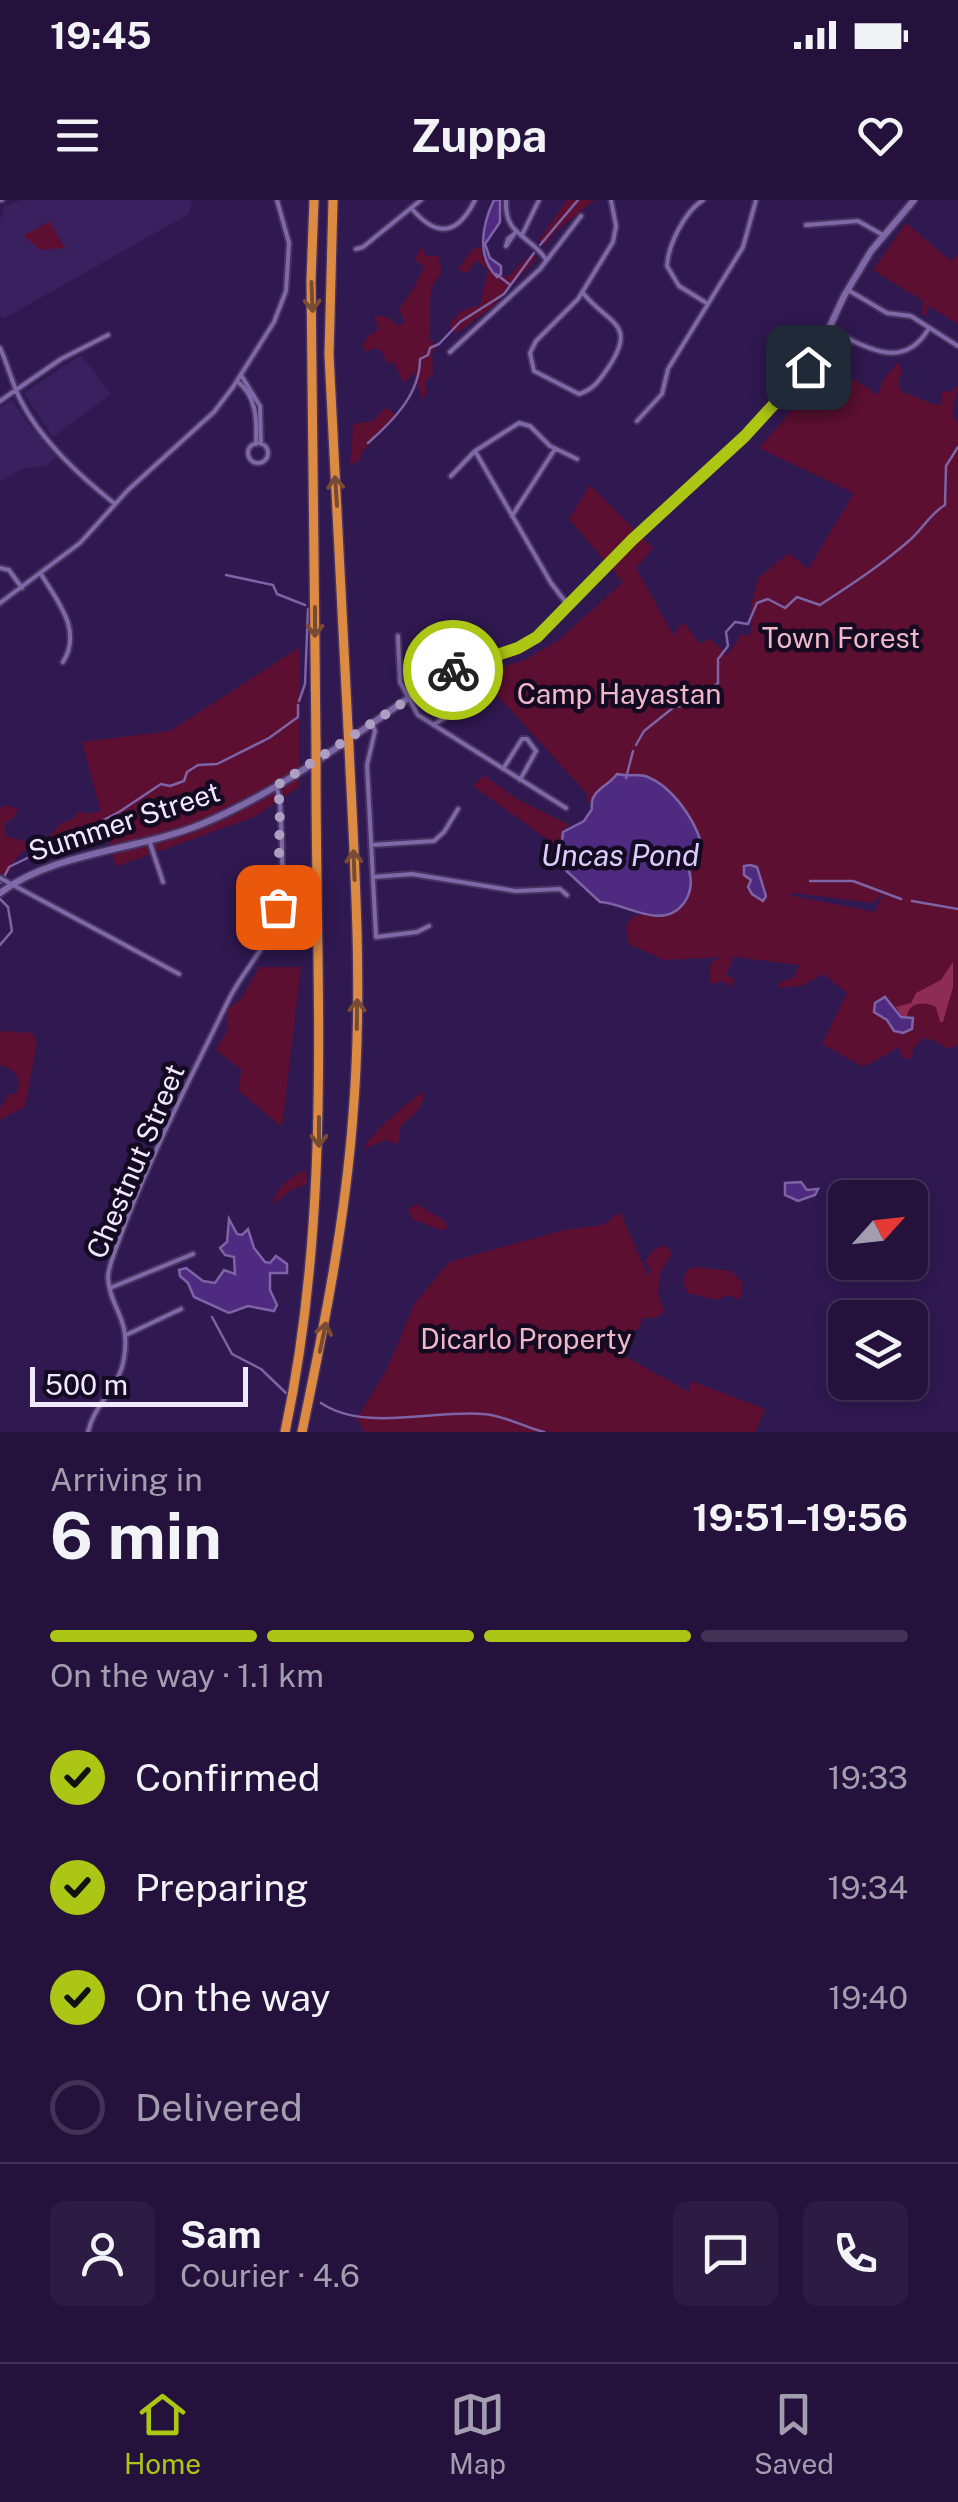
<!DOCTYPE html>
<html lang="en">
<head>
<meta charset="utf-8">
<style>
  body { margin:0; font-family:"Public Sans",sans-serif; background:#2c1b43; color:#f1f3f6; height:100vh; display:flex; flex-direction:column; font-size:38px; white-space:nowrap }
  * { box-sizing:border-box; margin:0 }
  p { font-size:32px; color:#a39eaf }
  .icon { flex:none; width:55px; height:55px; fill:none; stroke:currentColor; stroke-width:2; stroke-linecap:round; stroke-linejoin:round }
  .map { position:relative; height:1232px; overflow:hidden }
  .sheet { display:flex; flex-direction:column; background:#24123c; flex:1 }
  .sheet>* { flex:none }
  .needle { width:65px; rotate:63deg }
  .fabs { position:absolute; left:828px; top:980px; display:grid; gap:20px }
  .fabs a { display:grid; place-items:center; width:100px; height:100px; border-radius:15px; background:#24123c; box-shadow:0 5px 15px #0003,0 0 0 2px #413256; font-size:50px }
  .scale { position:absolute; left:30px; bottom:25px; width:218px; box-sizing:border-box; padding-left:10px; border:5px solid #efe8fe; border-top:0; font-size:28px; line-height:35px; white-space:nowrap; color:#efe8fe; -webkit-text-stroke:8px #140b23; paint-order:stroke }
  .pin { position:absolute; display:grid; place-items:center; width:85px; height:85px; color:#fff; margin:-42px; border-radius:20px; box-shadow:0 5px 15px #0006 }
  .courier { position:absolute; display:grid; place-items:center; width:100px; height:100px; margin:-50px; border:8px solid #abc614; border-radius:50%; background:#fff; color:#222; box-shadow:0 2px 12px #0007 }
  .headline em { font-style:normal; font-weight:700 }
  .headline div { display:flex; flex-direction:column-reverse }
  .headline { display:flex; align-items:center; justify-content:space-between; height:170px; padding:0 50px }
  h1 { font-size:65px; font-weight:700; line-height:75px }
  .bar { display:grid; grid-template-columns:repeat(4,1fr); gap:15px 10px; align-content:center; height:120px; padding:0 50px }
  .bar i { height:12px; border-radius:8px; background:#413256 }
  .bar .active { background:#abc614 }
  .bar p { grid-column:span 4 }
  .line { display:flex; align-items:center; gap:25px; padding:0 50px; border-top:2px solid #413256 }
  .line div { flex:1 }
  .round { display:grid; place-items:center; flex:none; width:105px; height:105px; border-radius:15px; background:#2c1b43 }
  ol { padding:0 50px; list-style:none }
  li { display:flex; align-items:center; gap:30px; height:110px }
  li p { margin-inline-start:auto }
  li .icon { padding:10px; border-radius:50%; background:#abc614; color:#111; stroke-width:4 }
  li:last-child { color:#a39eaf }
  li i { width:55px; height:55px; border:5px solid #413256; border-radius:50% }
  .status { display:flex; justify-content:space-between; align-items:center; height:70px; padding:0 50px; background:#24123c; direction:ltr }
  .status svg { height:28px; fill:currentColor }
  header { display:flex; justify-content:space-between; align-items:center; height:130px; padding:0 50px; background:#24123c; font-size:45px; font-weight:700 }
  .tab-bar { display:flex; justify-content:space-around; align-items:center; height:140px; border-top:2px solid #413256; background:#24123c; font-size:28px; color:#a39eaf }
  .tab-bar a { display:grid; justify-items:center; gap:5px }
  .tab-bar .active { color:#abc614 }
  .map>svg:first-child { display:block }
  .built { fill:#3a205f }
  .green { fill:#5c0f31; fill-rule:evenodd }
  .forest { fill:#8f2c54 }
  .water { fill:#4e2a80; stroke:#7e63a6; stroke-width:2.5 }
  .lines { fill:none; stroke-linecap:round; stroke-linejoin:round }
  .stream { stroke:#7e63a6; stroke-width:2.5 }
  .street-casing { stroke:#473360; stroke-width:8 }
  .secondary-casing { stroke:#473360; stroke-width:10 }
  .highway-casing { stroke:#473360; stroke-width:12 }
  .street { stroke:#7e68a7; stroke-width:4 }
  .secondary { stroke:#7e68a7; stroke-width:6 }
  .highway { stroke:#dd8b43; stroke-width:9 }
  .highway-bridge-casing { stroke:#473360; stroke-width:12; stroke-linecap:butt }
  .highway-bridge { stroke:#dd8b43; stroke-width:9 }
  .oneway { stroke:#784b33 }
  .done { stroke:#ac9fc1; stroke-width:10; stroke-dasharray:0 18 }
  .route { stroke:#abc614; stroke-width:12 }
  .labels { text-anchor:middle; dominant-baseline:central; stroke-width:9; stroke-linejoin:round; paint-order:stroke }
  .park-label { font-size:28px; fill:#efb7c8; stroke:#140b23 }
  .street-label { font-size:28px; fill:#efe8fe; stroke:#140b23 }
  .water-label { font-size:30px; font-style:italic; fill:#dbccfc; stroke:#140b23 }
</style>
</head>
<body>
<div class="status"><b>19:45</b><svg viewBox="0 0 49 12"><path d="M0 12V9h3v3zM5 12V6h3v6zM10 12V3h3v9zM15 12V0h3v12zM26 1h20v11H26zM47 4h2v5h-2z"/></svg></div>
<header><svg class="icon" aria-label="menu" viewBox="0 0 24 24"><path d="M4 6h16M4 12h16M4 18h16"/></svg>Zuppa<svg class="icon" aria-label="heart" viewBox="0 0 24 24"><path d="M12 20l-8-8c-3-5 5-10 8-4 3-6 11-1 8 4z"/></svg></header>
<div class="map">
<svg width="958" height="1232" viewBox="0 0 958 1232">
  <rect width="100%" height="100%" fill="#301850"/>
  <!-- built -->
  <path class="built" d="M21,0H192L189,14L3,119L0,114V21L4,6Z
    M81,155L111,194L53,237L24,193Z
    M12,200L28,224L57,256L46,266L24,268L0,282V207Z"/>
  <!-- green -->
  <path class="green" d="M567,0H595L556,31L544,46L539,40Z
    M48,22H50L65,48L41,50L23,36Z
    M906,23L951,61L958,54V124L929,106L926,115H922L923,101L873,70Z
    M481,46L483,57L497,77L501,74L507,78L531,54L537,58L492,107L458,132L451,131L450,123L461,111L480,105L488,69L476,60L467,73L458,70L471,51Z
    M420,49H424L426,56H438L442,72C423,91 433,114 429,137L436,147L432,153L433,173L425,183L427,193L423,200L413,171L408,181L403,182L394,162L388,164L381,151L375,148L366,152L362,145L368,136L379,129L374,115L387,117L399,126L405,122L399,109L413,89L424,67L415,60Z
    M827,162L878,195L883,180L898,162L902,170L898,184L902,192L936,205L942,204L941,191L950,192L958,185C958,199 946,210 958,223V845L948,849L931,839H919V844L913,848L912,859L903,858L899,847L863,867L822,844L847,793L823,774L802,786L777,788L781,782L795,777L799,765L729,756L733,759L726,775L735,779L730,787L723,781L712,784L709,781L711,763L720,757L664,760L629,744L626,728L630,718C643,712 655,717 669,713C699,702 684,673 696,653L670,658L668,653L701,642C696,620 667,579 643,575C634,574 627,577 618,574L591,602H587V594L478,474L525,460L559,440L623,382L569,319L590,285L653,348L636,368L673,435L683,422L700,444L709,438L728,455L741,434L750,436L753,414L750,410L758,378L789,353L808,369L854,293L759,248L805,195ZM794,693L873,703L883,693L875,712L788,695Z
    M383,209H390L396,216L362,252L359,261L350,265L353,225C368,218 370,229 383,209Z
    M300,447L299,587L254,617L135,660L116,666L107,634L68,650L58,649L52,644L40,650H24L14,661L10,673L0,676V609L4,605L19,609L14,618L4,623L6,636L27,642L39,638L47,639L61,623L72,620L79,611L88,614L101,611L82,542L170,531Z
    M484,575L517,599L570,625L562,631L561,649L473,586Z
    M259,767H301L282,927L238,890L242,870L216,850L227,831V810L242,798Z
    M0,831L32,833L37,842L25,907L0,920V908L9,895L17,893C22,877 16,869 0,865Z
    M423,892C426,904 412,918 401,925L398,944L385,940L364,949C368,935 409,901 423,892Z
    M306,970L307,984L293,989L273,1004C275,987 291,977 306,970Z
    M417,1004L446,1022L447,1029C435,1032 426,1022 413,1020L408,1009Z
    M620,1012L648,1076L651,1071L645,1061L655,1049L665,1045L672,1053L661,1071L658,1092L664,1112L656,1118H642L639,1129L633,1131L625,1156L689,1192L691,1181L765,1209L755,1232H364L357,1218L386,1171L415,1103L449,1062L564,1030L603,1025Z
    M695,1067L731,1071L743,1083L740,1100L728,1095C712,1105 705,1094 688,1094L683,1082L687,1070Z"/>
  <!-- forest -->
  <path class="forest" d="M953,762V787L943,822H940L936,807C925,801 909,802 907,816L902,817L896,807L911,803L916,793L941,780Z"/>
  <!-- water -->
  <path class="water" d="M494,0H500V22L485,44L490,58L501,66V74L497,77C476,56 482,25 494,0Z
    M617,574C628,577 637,573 648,577C672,587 693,617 701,642L692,650L668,655L671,661L687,664C692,678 693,690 684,703C662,732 626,703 600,702L559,664L563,632L584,621L592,609C589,590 608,587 617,574Z
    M750,665L757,667L766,696L763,701L752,694L748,687L751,680L744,675V666Z
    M885,797L901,817L913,818L912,829L903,833L894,831L887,820L874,812L875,803Z
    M801,982L807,990L818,989L815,995L798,1001L785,995V983Z
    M229,1019L237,1034L242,1035L248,1029L254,1048L265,1062L270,1063L276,1056L287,1064V1073H270V1090L277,1105L274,1111L248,1106L229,1113L194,1097L188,1083L180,1076L179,1070L186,1068L203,1081L215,1083L224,1070L235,1074L234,1057L225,1055L220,1048L227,1042Z"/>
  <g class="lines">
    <!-- stream -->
    <path class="stream" d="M540,45L578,0
      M496,74L509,84
      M368,243C393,221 420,194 420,159L428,155L430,148L439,144L460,122L504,94L534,53
      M226,375L273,385L277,394L305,405
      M299,501L305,484L308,409
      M636,545L644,531L674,507L690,505L718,483V459L728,446L726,432L735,422L748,424L757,403L768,399L785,408L797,397L820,405C852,384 883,364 911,339C924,327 930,314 945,305L946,266L958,247
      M626,578L633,551
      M58,643L119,612L161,584L170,586L184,581L187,572L198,565L217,564L269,538L298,517V505
      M4,677L9,667L56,644
      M810,681H853L901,699
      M0,683H1
      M0,699L8,707L12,731L0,745
      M912,701L958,709
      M212,1117L232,1154L261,1169L286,1193
      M321,1203C364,1232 431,1210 483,1214C503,1215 524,1227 544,1232"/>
    <!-- street casing -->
    <g class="street-casing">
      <path id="street" d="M0,0H2
        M506,0C504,35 528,34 545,58
        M703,0C685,11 668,45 667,66L679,86L708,104
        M412,9C438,39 458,34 475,0
        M806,25L858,21L883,35
        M513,35L508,39L506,46L516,31
        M522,35L539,0
        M356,49L363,47L421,0
        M848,90L887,113L911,116L958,146
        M583,93C609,125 638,123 608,168C599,181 594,189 579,194L534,171L530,153L536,141L578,99L613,42L616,26L611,0
        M830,130C866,146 903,173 929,128
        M0,148C8,165 12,183 20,199C40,240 80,276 115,304
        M450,152L540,69L581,16
        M241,175L260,206L261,244
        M237,181C257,197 257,220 256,244
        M0,201L61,159L108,135
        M637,221L662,194L668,169L743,47L756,0
        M248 253a10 10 0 1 1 20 0a10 10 0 1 1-20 0Z
        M475,251L551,383L568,405
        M451,276L475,251L519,223L530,226L550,246L577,259
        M512,316L555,249
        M0,368L9,370L22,388
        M41,374C57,401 83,430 63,462
        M0,403L80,343L128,290L214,212L233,187L274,122L286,91L289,43L277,0
        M398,436L400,482L418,515L566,608
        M372,523L375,531L367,565L376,737L417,732L429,726
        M433,525L477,498
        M503,569L522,539H527L536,551L520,580
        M149,640L163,682
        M371,645L434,641L444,632L458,609
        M373,677L412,674L516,691L560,689L567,695
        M0,678L179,774
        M110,1088L193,1054
        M126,1135L181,1109
        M88,1232C94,1204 120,1187 124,1158C131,1118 110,1109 108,1078C108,1068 113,1057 116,1048C147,962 189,881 229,799C244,769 269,746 277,713C286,677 281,635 280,599L276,586"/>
    </g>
    <!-- secondary casing -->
    <g class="secondary-casing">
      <path id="secondary" d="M0,693C54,652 139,650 202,624C288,588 365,527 442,475C473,460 508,457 537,437L632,341L745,236L800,178L817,154L844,96L871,51L914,0"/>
    </g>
    <!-- highway casing -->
    <g class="highway-casing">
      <path id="highway" d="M314,0L311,81L316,543
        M333,0L329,155L348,528
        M285,1232C332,1012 316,794 316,570
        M302,1232C324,1127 345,1023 353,915C363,793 355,670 349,548"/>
    </g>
    <!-- street -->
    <use href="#street" class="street"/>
    <!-- secondary -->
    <use href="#secondary" class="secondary"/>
    <!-- highway -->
    <use href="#highway" class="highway"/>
    <!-- highway-bridge casing -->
    <g class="highway-bridge-casing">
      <path id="highway-bridge" d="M348,528L349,548
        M316,570V543"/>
    </g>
    <!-- highway-bridge -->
    <use href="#highway-bridge" class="highway-bridge"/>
  </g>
  <!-- one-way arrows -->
  <defs><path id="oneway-shaft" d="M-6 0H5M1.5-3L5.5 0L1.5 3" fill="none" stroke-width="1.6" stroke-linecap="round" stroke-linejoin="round" transform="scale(2.5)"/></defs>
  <g class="oneway">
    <use href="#oneway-shaft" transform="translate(312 97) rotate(88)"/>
    <use href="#oneway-shaft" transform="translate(336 291) rotate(-94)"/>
    <use href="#oneway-shaft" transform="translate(315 422) rotate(90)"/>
    <use href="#oneway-shaft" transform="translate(354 665) rotate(-92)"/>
    <use href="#oneway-shaft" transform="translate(357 814) rotate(-89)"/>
    <use href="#oneway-shaft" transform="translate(319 932) rotate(90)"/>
    <use href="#oneway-shaft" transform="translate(323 1137) rotate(-78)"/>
  </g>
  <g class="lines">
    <!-- done -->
    <path class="done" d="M278,707L280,603L276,586L453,470"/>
    <!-- route -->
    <path class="route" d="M453,470L518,448L537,437L632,340L745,236L808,167"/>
  </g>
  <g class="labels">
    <!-- park labels -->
    <g class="park-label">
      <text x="841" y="437">Town Forest</text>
      <text x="619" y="493">Camp Hayastan</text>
      <text x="526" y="1138">Dicarlo Property</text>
    </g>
    <!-- street labels -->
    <g class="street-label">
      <text transform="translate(124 621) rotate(-18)">Summer Street</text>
      <text transform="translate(135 961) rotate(-67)">Chestnut Street</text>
    </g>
    <!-- water labels -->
    <g class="water-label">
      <text x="620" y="655">Uncas Pond</text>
    </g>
  </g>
</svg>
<div class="fabs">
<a><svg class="needle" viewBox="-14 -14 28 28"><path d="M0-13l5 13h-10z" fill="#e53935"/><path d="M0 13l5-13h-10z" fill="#a39eaf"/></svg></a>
<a><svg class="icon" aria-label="layers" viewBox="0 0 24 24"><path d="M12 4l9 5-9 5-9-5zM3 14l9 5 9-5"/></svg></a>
</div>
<div class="scale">500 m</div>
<div class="pin" style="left:278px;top:707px;background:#ea580c"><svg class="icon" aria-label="bag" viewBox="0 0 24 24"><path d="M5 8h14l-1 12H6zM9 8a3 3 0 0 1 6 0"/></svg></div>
<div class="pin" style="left:808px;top:167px;background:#1f2937"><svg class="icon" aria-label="home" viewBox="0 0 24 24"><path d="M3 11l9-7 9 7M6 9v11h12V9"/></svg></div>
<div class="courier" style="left:453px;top:470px"><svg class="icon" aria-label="bike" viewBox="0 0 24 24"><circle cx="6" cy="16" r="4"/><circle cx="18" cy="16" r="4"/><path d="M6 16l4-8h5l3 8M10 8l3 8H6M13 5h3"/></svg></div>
</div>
<section class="sheet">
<div class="headline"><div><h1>6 min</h1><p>Arriving in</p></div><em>19:51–19:56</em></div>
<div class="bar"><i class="active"></i><i class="active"></i><i class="active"></i><i></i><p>On the way · 1.1 km</p></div>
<ol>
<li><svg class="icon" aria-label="check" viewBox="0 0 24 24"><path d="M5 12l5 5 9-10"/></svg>Confirmed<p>19:33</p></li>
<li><svg class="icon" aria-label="check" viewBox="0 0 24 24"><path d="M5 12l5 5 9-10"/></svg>Preparing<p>19:34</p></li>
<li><svg class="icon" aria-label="check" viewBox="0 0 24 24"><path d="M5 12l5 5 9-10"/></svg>On the way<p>19:40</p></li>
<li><i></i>Delivered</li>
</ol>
<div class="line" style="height:180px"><a class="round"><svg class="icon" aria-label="person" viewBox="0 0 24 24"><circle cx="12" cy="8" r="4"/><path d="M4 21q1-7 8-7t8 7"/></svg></a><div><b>Sam</b><p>Courier · 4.6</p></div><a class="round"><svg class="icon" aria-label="chat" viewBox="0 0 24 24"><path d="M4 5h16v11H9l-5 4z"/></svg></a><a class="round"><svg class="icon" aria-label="phone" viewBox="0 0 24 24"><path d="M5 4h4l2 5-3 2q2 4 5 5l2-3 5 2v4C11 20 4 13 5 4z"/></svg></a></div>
</section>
<nav class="tab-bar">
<a class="active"><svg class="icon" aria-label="home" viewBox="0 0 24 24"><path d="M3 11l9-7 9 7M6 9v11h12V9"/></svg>Home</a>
<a><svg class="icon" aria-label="map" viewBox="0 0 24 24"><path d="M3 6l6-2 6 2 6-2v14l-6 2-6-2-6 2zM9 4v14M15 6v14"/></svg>Map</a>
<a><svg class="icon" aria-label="saved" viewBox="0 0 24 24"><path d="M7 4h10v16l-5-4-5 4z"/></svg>Saved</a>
</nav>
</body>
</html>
